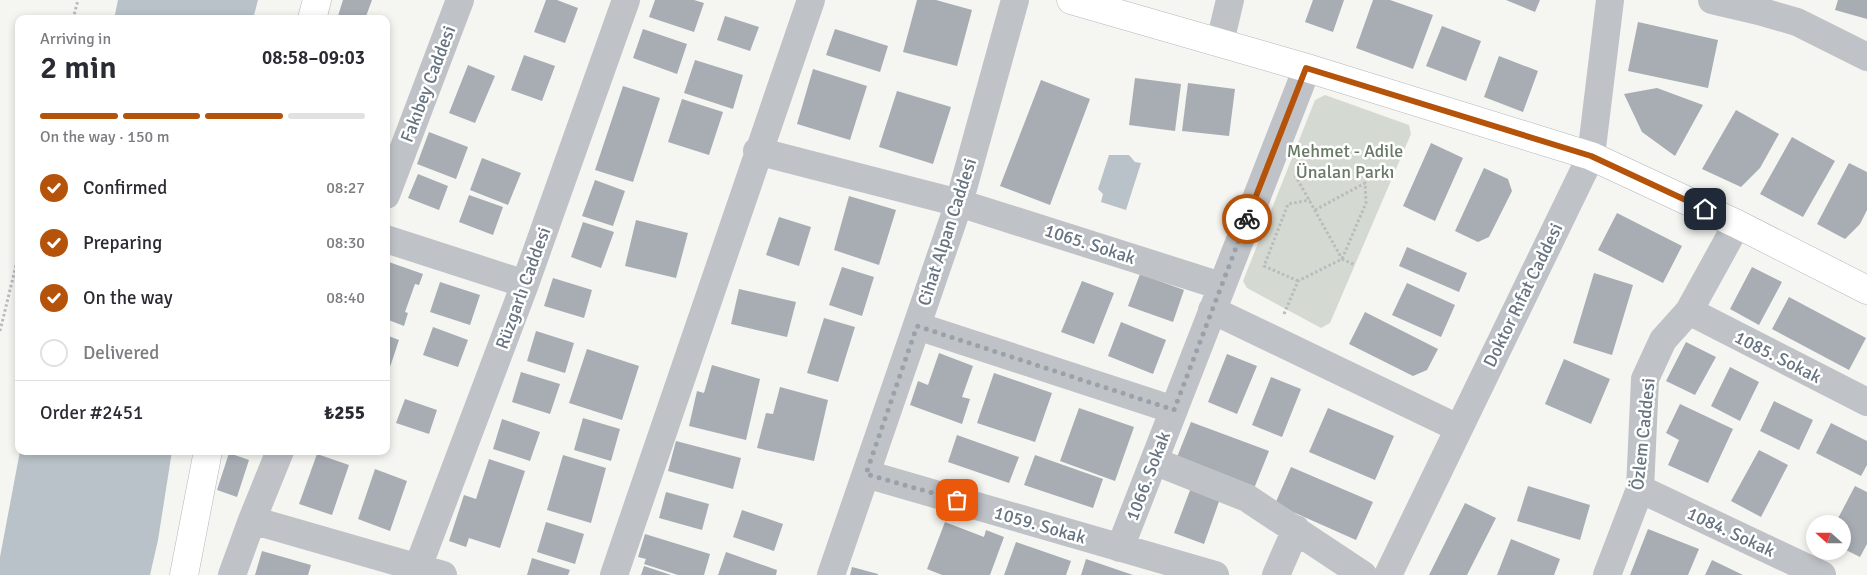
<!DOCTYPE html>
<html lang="en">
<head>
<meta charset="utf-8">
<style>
  body { margin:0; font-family:Signika,sans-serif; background:#f7f7f7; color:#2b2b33; height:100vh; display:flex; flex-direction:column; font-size:19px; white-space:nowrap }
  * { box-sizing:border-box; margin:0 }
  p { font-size:16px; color:#7c7c81 }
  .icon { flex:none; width:28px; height:28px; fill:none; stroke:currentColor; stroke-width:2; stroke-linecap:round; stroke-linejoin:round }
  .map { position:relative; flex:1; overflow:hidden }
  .drawer { position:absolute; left:15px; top:15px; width:375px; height:440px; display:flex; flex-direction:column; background:#fff; border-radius:10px; box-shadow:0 2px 8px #0003 }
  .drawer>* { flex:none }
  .needle { width:32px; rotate:291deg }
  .buttons { position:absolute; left:1806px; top:515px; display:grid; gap:10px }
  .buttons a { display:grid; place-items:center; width:45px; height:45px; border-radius:50%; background:#fff; box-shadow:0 2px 8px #0003; font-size:25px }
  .pin { position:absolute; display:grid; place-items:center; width:42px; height:42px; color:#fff; margin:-21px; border-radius:10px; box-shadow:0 2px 8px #0006 }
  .courier { position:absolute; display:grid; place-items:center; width:50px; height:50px; margin:-25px; border:4px solid #b45309; border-radius:50%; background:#fff; color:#222; box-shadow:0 1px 6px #0007 }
  .head em { font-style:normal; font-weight:600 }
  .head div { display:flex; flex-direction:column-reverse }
  .head { display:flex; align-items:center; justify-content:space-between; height:85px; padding:0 25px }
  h1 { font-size:32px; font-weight:600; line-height:38px }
  .bar { display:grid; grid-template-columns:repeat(4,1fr); gap:8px 5px; align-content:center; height:60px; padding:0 25px }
  .bar i { height:6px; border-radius:4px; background:#e1e1e2 }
  .bar .selected { background:#b45309 }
  .bar p { grid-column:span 4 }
  .line { display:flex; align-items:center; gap:12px; padding:0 25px; border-top:1px solid #e1e1e2 }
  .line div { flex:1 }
  ol { padding:0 25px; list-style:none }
  li { display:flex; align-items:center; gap:15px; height:55px }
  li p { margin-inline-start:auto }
  li .icon { padding:5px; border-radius:50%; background:#b45309; color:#fff; stroke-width:4 }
  li:last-child { color:#7c7c81 }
  li i { width:28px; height:28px; border:2px solid #e1e1e2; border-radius:50% }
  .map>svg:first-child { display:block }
  .green { fill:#d4dad2 }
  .water { fill:#b9c2c8 }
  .building { fill:#a7adb3 }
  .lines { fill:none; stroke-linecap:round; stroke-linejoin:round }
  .secondary-casing { stroke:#b2b6ba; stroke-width:29 }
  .path { stroke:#b9bbbe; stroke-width:3; stroke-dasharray:2.5 2.5; stroke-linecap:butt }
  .street { stroke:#bfc2c6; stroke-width:28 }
  .secondary { stroke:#fff; stroke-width:28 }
  .done { stroke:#99a1a9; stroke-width:5; stroke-dasharray:0 9 }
  .route { stroke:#b45309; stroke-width:6 }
  .labels { text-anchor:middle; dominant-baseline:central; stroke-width:5; stroke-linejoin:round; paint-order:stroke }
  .street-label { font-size:18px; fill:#677481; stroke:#fff }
  .park-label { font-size:18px; fill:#687965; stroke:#fff }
</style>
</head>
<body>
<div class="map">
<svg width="1867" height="575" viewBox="0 0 1867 575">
  <rect width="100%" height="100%" fill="#f5f5f2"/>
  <!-- green -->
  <path class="green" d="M1325,95L1409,125L1411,134L1330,323L1321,328L1247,288L1243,281L1315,100Z"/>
  <!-- water -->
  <path class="water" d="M118,0H258L253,19H114Z
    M1109,155H1129L1135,162L1141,163L1126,210L1101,202L1103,194L1098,189Z
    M20,451H172L158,540L150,575H0V557Z"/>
  <!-- building -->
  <path class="building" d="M343,0H372L365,19H337Z
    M546,0H557L578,8L565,43L534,32Z
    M655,0H694L704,3L694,32L649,17Z
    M917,0H936L972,10L957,66L903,52Z
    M1313,0H1344L1333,32L1305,22Z
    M1373,0H1390L1433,15L1413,69L1356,48Z
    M1506,0H1540L1535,12Z
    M1838,0H1867V19L1835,10Z
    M725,16L759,27L750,51L717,40Z
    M1638,22L1718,40L1708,88L1628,71Z
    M1442,26L1481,41L1466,81L1426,66Z
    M643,29L687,44L677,74L633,58Z
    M835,29L888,46L880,72L826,55Z
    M524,55L555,66L542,101L511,90Z
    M1499,56L1538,71L1523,112L1484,97Z
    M695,60L743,75L733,109L684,93Z
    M468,65L495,76L475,123L449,113Z
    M813,69L867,86L850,140L797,124Z
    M1135,78L1181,84L1175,131L1129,125Z
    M1041,80L1090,99L1050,205L1000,186Z
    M1188,83L1235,89L1229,136L1182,131Z
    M623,86L660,98L633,182L595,170Z
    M1657,88L1703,105L1675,156L1642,132L1624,94Z
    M897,91L951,107L933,164L879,147Z
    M682,99L723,112L709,155L668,142Z
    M1736,110L1779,134L1760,168L1741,187L1702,169Z
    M429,132L468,147L456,179L417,164Z
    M1792,137L1835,161L1803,217L1760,194Z
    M1431,143L1463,158L1435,221L1403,206Z
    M482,158L521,173L508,205L470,190Z
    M1849,163L1867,172V210L1860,224L1845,239L1817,224Z
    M1484,168L1508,179L1512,191L1489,237L1478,242L1455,231Z
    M418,174L448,186L439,210L408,198Z
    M595,180L625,191L613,226L582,216Z
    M469,195L503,207L493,235L459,222Z
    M849,196L896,210L879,265L834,250Z
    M1617,213L1682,246L1663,283L1598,250Z
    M779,217L811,227L799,266L766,255Z
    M636,220L688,233L676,278L625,266Z
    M583,222L614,232L601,268L571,257Z
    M1407,247L1467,273L1459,292L1399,266Z
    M386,261L423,274L419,285L415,284L405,312L408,313L404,326L386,319Z
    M842,267L874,277L862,316L829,305Z
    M1752,267L1782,282L1759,325L1730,309Z
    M1594,273L1633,285L1612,355L1573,343Z
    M1140,274L1184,290L1173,322L1128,306Z
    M553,278L592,290L584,318L544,306Z
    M1082,281L1114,293L1094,344L1061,332Z
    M440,282L480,295L470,325L430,312Z
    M1407,283L1455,305L1441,337L1392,315Z
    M739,289L796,302L787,337L731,324Z
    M1789,297L1866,338L1849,370L1772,329Z
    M1365,312L1438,349L1427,370L1413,376L1349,344Z
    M824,318L855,327L838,382L807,373Z
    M1121,322L1166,340L1153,374L1108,356Z
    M433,327L468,340L458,367L423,355Z
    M536,331L574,343L565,373L527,361Z
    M386,335L399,340L389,370L386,369Z
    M1686,342L1716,357L1695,395L1666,381Z
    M587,349L639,366L622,420L569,403Z
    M939,353L973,366L962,397L970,399L962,424L910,405L918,381L928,385Z
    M1227,354L1257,366L1237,414L1208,402Z
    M1564,359L1610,379L1591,424L1545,404Z
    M712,365L760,379L746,440L689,426L697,391L704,393Z
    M1730,367L1759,382L1740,421L1711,406Z
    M521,372L560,384L550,414L512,402Z
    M994,373L1052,393L1035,442L977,423Z
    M1271,377L1301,389L1282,437L1252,425Z
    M780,387L828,400L814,461L757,448L766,413L773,414Z
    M405,399L437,410L429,434L396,423Z
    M1774,401L1813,420L1799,450L1760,431Z
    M1680,404L1733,429L1708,483L1668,465L1679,440L1666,433Z
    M1079,408L1134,427L1115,481L1060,461Z
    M1328,408L1394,436L1375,480L1309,452Z
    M583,418L620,429L611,461L574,450Z
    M502,419L540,432L530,461L493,449Z
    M1191,422L1269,451L1253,491L1175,462Z
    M1831,423L1867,441V465L1861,476L1816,453Z
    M957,435L1019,457L1009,483L948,462Z
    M676,441L741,458L733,489L668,471Z
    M1759,450L1788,465L1761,517L1731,501Z
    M229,453L249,460L237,497L217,490Z
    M317,454L349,465L332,515L299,504Z
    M563,455L606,468L591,523L547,510Z
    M1035,455L1103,479L1093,508L1024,485Z
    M489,459L525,471L500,548L469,538L466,547L449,541L464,495L476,499Z
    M1291,467L1373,502L1356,540L1275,504Z
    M375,469L407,481L390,531L358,519Z
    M1192,485L1221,496L1204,544L1174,533Z
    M1528,486L1590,505L1580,540L1517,521Z
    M1855,486L1867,492V544L1860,557L1842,548V524H1835Z
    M666,492L709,504L702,530L659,518Z
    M1465,503L1496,518L1467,575H1429Z
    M742,510L783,524L774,551L733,537Z
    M546,522L584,534L575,564L537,552Z
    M945,522L984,537L986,530L1004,537L990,575H942L927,569Z
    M1648,529L1699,549L1688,575H1630Z
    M645,534L710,554L704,575H678L644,564L646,559L638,557Z
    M1511,539L1560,559L1554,575H1497Z
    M1016,542L1071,561L1066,575H1004Z
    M262,551L311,565L308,575H255Z
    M726,552L777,570L776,575H718Z
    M532,558L570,570L568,575H527Z
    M1086,559L1133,575H1081Z
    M1712,560L1743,575H1705Z
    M644,566L671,575H641Z
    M852,567L878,574V575H850Z"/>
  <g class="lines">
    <!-- secondary casing -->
    <g class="secondary-casing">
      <path id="secondary" d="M1071,0L1307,68L1591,156L1737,224L1867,290
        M312,19L317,0
        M184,575L208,451"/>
    </g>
    <!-- path -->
    <path class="path" d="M73,19L78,0
      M1295,175L1342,259
      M1315,210L1365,183L1366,203L1342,259
      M1298,281L1264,266L1288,204L1310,200
      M1284,314L1298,281L1342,259L1355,265
      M0,331L19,253"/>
    <!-- street -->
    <path class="street" d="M1712,0L1759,11L1797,22L1867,57
      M1220,42L1230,0
      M757,151L959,203L1221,286
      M386,195L460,0
      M386,239L525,284
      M1212,310L1458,428
      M1689,311L1867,402
      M917,326L1174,410
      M1154,461L1247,498L1363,575
      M866,474L1215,575
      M1640,489L1822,575
      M252,520L443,575
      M1120,548L1307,68
      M232,575L252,520L280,451
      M415,575L525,284L626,0
      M614,575L811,0
      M831,575L959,203L1015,0
      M1276,575L1296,529
      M1388,575L1591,156L1610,0
      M1607,575L1640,489L1645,379L1663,340L1689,311L1737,224"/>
    <!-- secondary -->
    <use href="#secondary" class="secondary"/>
  </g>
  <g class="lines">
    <!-- done -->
    <path class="done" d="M957,500L866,474L917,326L1174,410L1247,219"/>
    <!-- route -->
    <path class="route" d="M1247,219L1306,68L1591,156L1705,209"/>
  </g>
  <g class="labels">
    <!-- street labels -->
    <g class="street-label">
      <text transform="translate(428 84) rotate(-69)">Fakıbey Caddesi</text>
      <text transform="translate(947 232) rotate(-72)">Cihat Alpan Caddesi</text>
      <text transform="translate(1090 244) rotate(18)">1065. Sokak</text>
      <text transform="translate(523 288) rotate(-70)">Rüzgarlı Caddesi</text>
      <text transform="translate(1523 295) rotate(-64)">Doktor Rıfat Caddesi</text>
      <text transform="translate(1778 357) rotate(27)">1085. Sokak</text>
      <text transform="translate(1643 434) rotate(-84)">Özlem Caddesi</text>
      <text transform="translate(1148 476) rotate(-69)">1066. Sokak</text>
      <text transform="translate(1040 525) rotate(16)">1059. Sokak</text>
      <text transform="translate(1731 532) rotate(25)">1084. Sokak</text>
    </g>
    <!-- park labels -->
    <g class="park-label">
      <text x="1345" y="151">Mehmet - Adile<tspan x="1345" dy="21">Ünalan Parkı</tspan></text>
    </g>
  </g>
</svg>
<div class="buttons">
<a><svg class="needle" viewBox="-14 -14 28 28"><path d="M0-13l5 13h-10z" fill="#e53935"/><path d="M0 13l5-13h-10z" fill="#7c7c81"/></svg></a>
</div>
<div class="pin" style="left:957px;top:500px;background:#ea580c"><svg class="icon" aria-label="bag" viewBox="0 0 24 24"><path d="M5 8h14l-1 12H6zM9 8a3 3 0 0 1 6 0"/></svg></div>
<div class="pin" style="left:1705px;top:209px;background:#1f2937"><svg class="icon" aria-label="home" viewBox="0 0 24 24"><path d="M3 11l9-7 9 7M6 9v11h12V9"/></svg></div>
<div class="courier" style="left:1247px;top:219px"><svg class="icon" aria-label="bike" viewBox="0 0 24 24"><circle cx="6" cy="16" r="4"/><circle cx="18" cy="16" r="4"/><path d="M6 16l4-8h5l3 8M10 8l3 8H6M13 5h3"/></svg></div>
<section class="drawer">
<div class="head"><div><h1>2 min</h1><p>Arriving in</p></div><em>08:58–09:03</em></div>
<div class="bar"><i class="selected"></i><i class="selected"></i><i class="selected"></i><i></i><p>On the way · 150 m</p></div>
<ol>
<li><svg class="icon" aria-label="check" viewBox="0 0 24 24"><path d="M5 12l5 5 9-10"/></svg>Confirmed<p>08:27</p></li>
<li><svg class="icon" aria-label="check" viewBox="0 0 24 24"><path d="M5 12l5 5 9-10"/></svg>Preparing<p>08:30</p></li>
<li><svg class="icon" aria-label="check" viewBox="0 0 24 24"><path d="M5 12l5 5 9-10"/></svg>On the way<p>08:40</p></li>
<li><i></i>Delivered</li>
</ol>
<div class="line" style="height:65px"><div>Order #2451</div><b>₺255</b></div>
</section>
</div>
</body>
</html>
